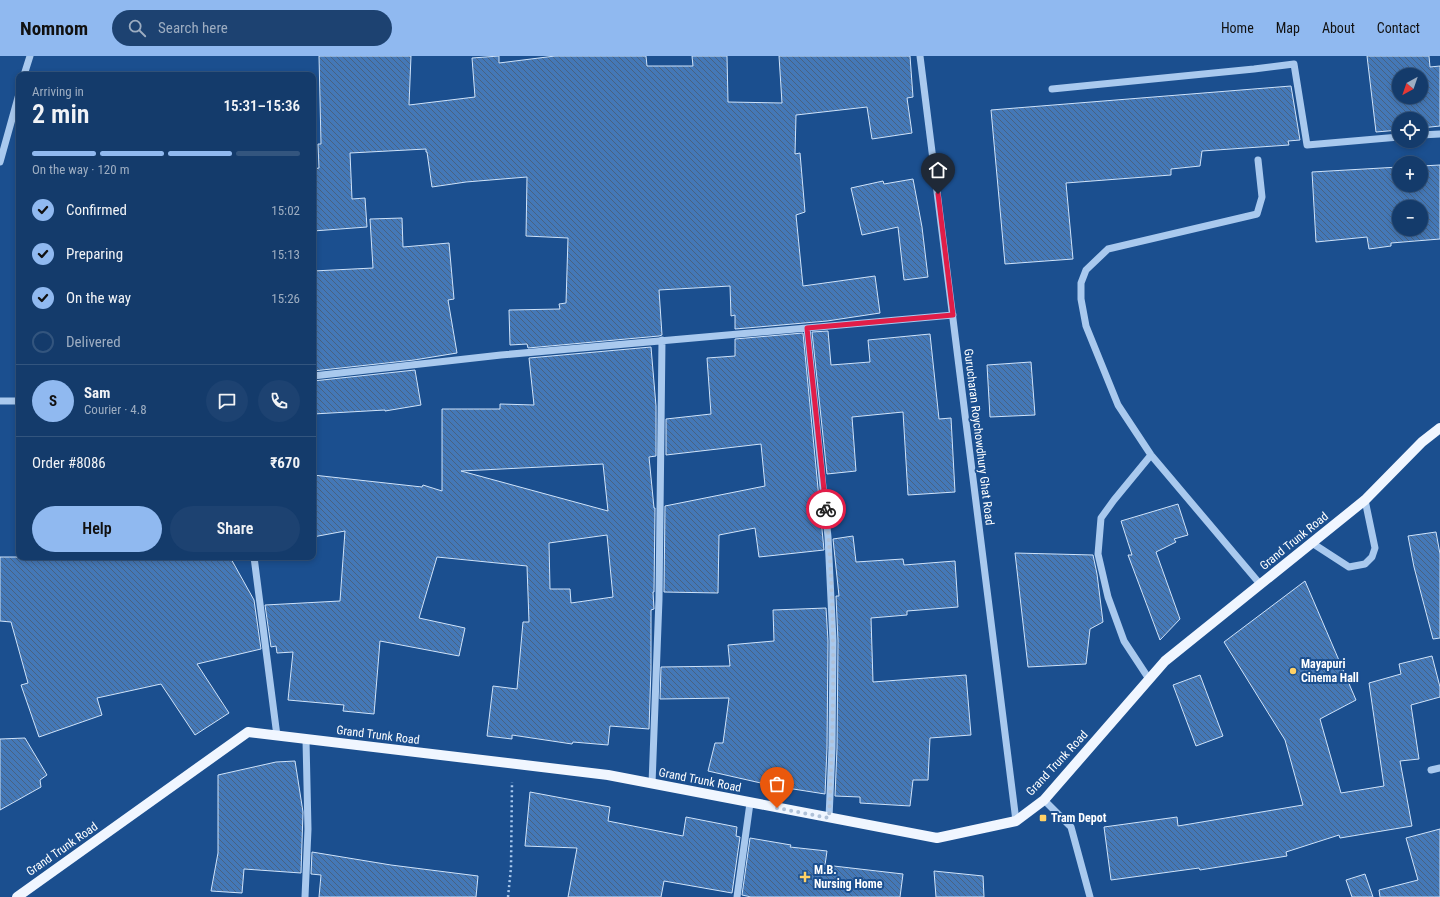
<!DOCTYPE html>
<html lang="en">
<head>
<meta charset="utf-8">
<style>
  body { margin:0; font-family:"Roboto Condensed",sans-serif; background:#1d4271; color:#f1f3f6; height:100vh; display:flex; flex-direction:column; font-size:15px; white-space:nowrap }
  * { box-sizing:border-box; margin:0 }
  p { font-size:13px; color:#9dadc1 }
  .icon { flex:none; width:22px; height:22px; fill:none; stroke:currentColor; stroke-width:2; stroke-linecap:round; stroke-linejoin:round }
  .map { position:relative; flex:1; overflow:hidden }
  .sheet { position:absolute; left:16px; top:16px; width:300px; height:488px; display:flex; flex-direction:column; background:#143b6b; border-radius:8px; box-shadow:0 2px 6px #0003,0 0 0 1px #33557e }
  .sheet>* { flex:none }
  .needle { width:26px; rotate:220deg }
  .buttons { position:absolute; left:1392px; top:12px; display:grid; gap:8px }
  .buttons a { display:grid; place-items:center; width:36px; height:36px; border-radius:50%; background:#143b6b; box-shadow:0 2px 6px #0003,0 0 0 1px #33557e; font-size:20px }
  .pin { position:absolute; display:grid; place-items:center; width:34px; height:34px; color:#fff; margin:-41px -17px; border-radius:50% 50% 50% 0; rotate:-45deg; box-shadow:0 0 4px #0007 }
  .pin .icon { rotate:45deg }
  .courier { position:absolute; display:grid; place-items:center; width:40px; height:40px; margin:-20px; border:3px solid #e11d48; border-radius:50%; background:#fff; color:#222; box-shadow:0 1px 5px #0007 }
  .summary em { font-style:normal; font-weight:600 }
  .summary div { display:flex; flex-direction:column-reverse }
  .summary { display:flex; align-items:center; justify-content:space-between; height:68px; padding:0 16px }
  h1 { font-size:26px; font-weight:600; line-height:30px }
  .bar { display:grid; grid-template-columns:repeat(4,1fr); gap:6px 4px; align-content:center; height:48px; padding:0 16px }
  .bar i { height:5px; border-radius:3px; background:#33557e }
  .bar .selected { background:#90b9f0 }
  .bar p { grid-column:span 4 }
  .line { display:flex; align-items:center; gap:10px; padding:0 16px; border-top:1px solid #33557e }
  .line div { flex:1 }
  .round { display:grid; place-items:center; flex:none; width:42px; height:42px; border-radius:21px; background:#1d4271 }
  ol { padding:0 16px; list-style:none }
  li { display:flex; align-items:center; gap:12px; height:44px }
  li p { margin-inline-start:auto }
  li .icon { padding:4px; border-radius:50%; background:#90b9f0; color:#111; stroke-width:4 }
  li:last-child { color:#9dadc1 }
  li i { width:22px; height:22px; border:2px solid #33557e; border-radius:50% }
  .primary-button { display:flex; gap:8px; margin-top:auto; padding:8px 16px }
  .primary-button a { flex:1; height:46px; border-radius:24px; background:#90b9f0; color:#111; font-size:16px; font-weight:600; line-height:46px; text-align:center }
  .primary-button a+a { background:#1d4271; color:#f1f3f6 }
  header { display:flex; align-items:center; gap:24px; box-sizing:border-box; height:56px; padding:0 20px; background:#90b9f0; color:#111 }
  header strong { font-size:19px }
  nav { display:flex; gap:22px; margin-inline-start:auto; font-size:14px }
  .search { width:280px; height:36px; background:#1d4271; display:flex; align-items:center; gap:10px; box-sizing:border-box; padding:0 14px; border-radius:22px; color:#9dadc1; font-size:15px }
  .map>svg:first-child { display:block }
  .building { fill:url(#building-back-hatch); stroke:#cfe3fa; fill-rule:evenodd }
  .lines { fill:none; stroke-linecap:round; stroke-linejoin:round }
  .path { stroke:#a9c9ee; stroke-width:2.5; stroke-dasharray:2 3; stroke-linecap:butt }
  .minor { stroke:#a9c9ee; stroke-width:7 }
  .major { stroke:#f0f6ff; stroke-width:10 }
  .done { stroke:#afc1d8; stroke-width:4; stroke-dasharray:0 7.2 }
  .route { stroke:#e11d48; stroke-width:5 }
  .poi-dot { fill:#ffd166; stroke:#1b4f8f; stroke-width:1.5 }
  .labels { text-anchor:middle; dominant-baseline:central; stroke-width:4; stroke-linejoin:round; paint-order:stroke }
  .street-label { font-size:12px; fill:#fff; stroke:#1b4f8f }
  .poi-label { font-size:12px; font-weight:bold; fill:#fff; stroke:#1b4f8f; text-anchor:start }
</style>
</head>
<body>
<header>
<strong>Nomnom</strong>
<div class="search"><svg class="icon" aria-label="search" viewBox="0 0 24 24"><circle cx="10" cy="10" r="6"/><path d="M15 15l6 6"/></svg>Search here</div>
<nav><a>Home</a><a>Map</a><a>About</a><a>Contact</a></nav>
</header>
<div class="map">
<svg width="1440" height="841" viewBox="0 0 1440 841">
  <defs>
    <pattern id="building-back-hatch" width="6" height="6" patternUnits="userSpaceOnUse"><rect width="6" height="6" fill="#4478b7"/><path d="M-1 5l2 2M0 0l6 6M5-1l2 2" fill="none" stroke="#486282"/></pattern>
  </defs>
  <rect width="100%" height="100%" fill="#1b4f8f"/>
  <!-- building -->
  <path class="building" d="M319,0H411L409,49L475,41L472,2L499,0V7L555,0H646L647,10H693L692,0H727L728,46L782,47L779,0H910L913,41L907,42L912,77L872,83L867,51L796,59L795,98L800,97L805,156L796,159L803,230L875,220L880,257L827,265L735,273V259L731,260L730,230L659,234L662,279L659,280L528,292L527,288L510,289L509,254L560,253L559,248L566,247L568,182L526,180L527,121L466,126L432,131L427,96H426V93L350,97L352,143L365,142L367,171L313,175V113L319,112L318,88H321Z
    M1367,0H1429L1430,11L1440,10V70L1421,72V63H1399V74L1376,76ZM1399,19H1421V41H1399Z
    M1291,30L1300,84L1288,85L1289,89L1202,95L1200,110L1171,113V119L1066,127L1073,203L1005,208L991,54Z
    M1440,109V183L1391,187V190L1369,193L1367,181L1316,186L1312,116L1399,111V129H1421V110ZM1399,151H1421V173H1399Z
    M913,123L922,171L928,221L904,224L898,171L862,179L851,132L883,125L884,128Z
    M402,162L403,191L449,187L454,243L448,244L457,297L414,304L313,315V215L373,212L370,163Z
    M828,275L831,309L870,306L868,284L930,278L939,363L951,362L955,436L908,439L903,356L852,361L856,415L827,418L812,276Z
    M803,277L824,494L759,501L755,472L719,479L718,537L664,536L665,450L765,430L761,388L666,399V363L711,358L707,302L735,300V283Z
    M651,291L656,350V400L649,401L654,452H655L654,536H653L654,553L651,554V612L649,673L610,670L608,689L573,686L572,688L512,679V683L487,680L493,630L517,633L523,566H529L527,510L437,501L419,562L465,572L459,600L380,585L374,658L343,655L344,649L288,644L293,596L277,597L276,590L271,591L265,549L340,545L345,475L313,481V419L422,431L423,429L442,435V353H500V348L534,349L529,302ZM603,408L608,455L461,415ZM607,479L613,541L571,547L570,533H550L549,487Z
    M1031,306L1035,359L990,361L987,309Z
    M415,314L421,349L385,355V354L313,358V325Z
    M1178,448L1188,479L1174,483L1176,486L1156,496L1180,563L1160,584L1128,499H1132L1121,465Z
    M1436,476L1440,498V582L1433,583L1414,511L1408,480Z
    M853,480L856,506L903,503L904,509L955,505L958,551L907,555V559L871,562L873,626L966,619L971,679L930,682L928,724H913L910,750L860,747V741L835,740L837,692L838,585L836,540H839L833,483Z
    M1015,497L1093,499L1097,518L1103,566L1090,573L1086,608L1028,611Z
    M0,501H230L254,544L261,593L197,608L229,657L195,679L161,628L97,642L102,659L39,681L21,629L28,627L11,566L0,565Z
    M1305,525L1356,644L1320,663L1341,737L1384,730L1369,627L1401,618L1399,608L1432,600L1440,631V641L1411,649L1419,703L1400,705L1412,770L1340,782L1339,779L1286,796L1287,800L1200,814L1199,812L1111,824L1104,771L1177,761L1178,770L1303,749L1285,684L1224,586Z
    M826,552L828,585L827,692L825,738L774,730L708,715L715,687H723L729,642L660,643L661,611L730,610L728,589L774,585L773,554Z
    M1200,619L1223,680L1196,690L1173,629Z
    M25,682L47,719L40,724L41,731L0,754V683Z
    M295,705L303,756L301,817L244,813L242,837L211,835L218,797V719L276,706Z
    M530,736L610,751L608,765L683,780L686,761L737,771L736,780L740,781L732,837L664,825L661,841H568L577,792L525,790Z
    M1440,773V841H1380L1379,834L1418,824L1406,782Z
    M750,782L791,789L790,791L827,795L825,809L903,818L900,841H751L742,839Z
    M312,796L391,809L478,820L476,841H319L321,819L311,818Z
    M934,815L983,820L984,841H936Z
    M1365,818L1373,841H1352L1346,824Z"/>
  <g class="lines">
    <!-- path -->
    <path class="path" d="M508,841L511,812L512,726"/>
    <!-- minor -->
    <path class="minor" d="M920,0L1016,765
      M24,19L30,0
      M1052,33L1254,13L1294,8L1307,89L1399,81
      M1421,79L1440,78
      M1258,104L1262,141L1257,158L1108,193L1086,214L1081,227V243L1086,270L1118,349L1151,399L1260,528
      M0,106L19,38
      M807,272L828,481L833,585L832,692L829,762
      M313,320L501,299L953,259
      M0,345H19
      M1312,487L1349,511L1365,508L1372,501L1375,492L1365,444
      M254,501L277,680
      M1149,623L1124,585L1108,541L1098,498L1101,462L1114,444L1151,399
      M1431,714L1440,712
      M652,728L659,543L662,284
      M1044,744L1071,771L1090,841
      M305,841L308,773L306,684
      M737,841L750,747"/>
    <!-- major -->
    <path class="major" d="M17,841L248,676L608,719L937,782L1016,765L1044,744L1165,605L1365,444L1422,386L1440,372"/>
  </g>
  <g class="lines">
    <!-- done -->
    <path class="done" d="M777,752L829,762C834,659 836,555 826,453"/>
    <!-- route -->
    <path class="route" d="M826,453L807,272L953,259L938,138"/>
  </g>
  <!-- markers -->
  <g class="poi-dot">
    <circle cx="1293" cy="615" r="4"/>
    <rect x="1039" y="758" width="8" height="8" rx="2"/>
    <path d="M803 815h4v4h4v4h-4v4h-4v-4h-4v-4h4z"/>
  </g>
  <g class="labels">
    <!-- street labels -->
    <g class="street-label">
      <text transform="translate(979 381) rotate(83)">Gurucharan Roychowdhury Ghat Road</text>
      <text transform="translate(1294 485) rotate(-39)">Grand Trunk Road</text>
      <text transform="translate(378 679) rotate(7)">Grand Trunk Road</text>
      <text transform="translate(1057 707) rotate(-47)">Grand Trunk Road</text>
      <text transform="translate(700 724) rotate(11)">Grand Trunk Road</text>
      <text transform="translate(62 793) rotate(-35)">Grand Trunk Road</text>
    </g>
    <!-- poi labels -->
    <g class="poi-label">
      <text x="1301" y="608">Mayapuri<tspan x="1301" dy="14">Cinema Hall</tspan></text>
      <text x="1051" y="762">Tram Depot</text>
      <text x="814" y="814">M.B.<tspan x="814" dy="14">Nursing Home</tspan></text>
    </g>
  </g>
</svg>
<div class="buttons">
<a><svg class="needle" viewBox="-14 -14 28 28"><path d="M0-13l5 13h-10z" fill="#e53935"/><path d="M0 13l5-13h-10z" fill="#9dadc1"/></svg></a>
<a><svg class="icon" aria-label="locate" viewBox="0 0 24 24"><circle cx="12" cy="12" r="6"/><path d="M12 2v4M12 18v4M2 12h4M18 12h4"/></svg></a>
<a>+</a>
<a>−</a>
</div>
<div class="pin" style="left:777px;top:752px;background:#ea580c"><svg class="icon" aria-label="bag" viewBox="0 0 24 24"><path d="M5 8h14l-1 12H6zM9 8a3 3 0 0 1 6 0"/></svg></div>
<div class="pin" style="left:938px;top:138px;background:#1f2937"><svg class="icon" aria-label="home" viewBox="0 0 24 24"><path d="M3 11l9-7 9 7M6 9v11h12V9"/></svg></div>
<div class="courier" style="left:826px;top:453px"><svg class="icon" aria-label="bike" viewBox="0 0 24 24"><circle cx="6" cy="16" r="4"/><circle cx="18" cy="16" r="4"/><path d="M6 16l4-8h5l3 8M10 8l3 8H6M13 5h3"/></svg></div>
<section class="sheet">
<div class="summary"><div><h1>2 min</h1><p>Arriving in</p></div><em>15:31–15:36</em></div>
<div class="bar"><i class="selected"></i><i class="selected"></i><i class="selected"></i><i></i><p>On the way · 120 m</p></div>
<ol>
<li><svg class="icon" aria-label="check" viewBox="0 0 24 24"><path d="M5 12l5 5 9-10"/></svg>Confirmed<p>15:02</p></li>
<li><svg class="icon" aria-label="check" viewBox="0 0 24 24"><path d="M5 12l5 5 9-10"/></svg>Preparing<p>15:13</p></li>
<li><svg class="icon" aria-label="check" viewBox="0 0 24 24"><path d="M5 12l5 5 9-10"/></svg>On the way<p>15:26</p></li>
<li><i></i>Delivered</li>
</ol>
<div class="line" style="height:72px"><b class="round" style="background:#90b9f0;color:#111">S</b><div><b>Sam</b><p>Courier · 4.8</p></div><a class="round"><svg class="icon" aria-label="chat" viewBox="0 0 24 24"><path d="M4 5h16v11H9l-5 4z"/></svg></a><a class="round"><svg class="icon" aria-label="phone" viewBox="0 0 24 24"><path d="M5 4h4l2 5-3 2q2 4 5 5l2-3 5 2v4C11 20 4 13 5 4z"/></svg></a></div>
<div class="line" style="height:52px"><div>Order #8086</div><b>₹670</b></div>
<div class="primary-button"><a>Help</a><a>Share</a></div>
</section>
</div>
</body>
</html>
